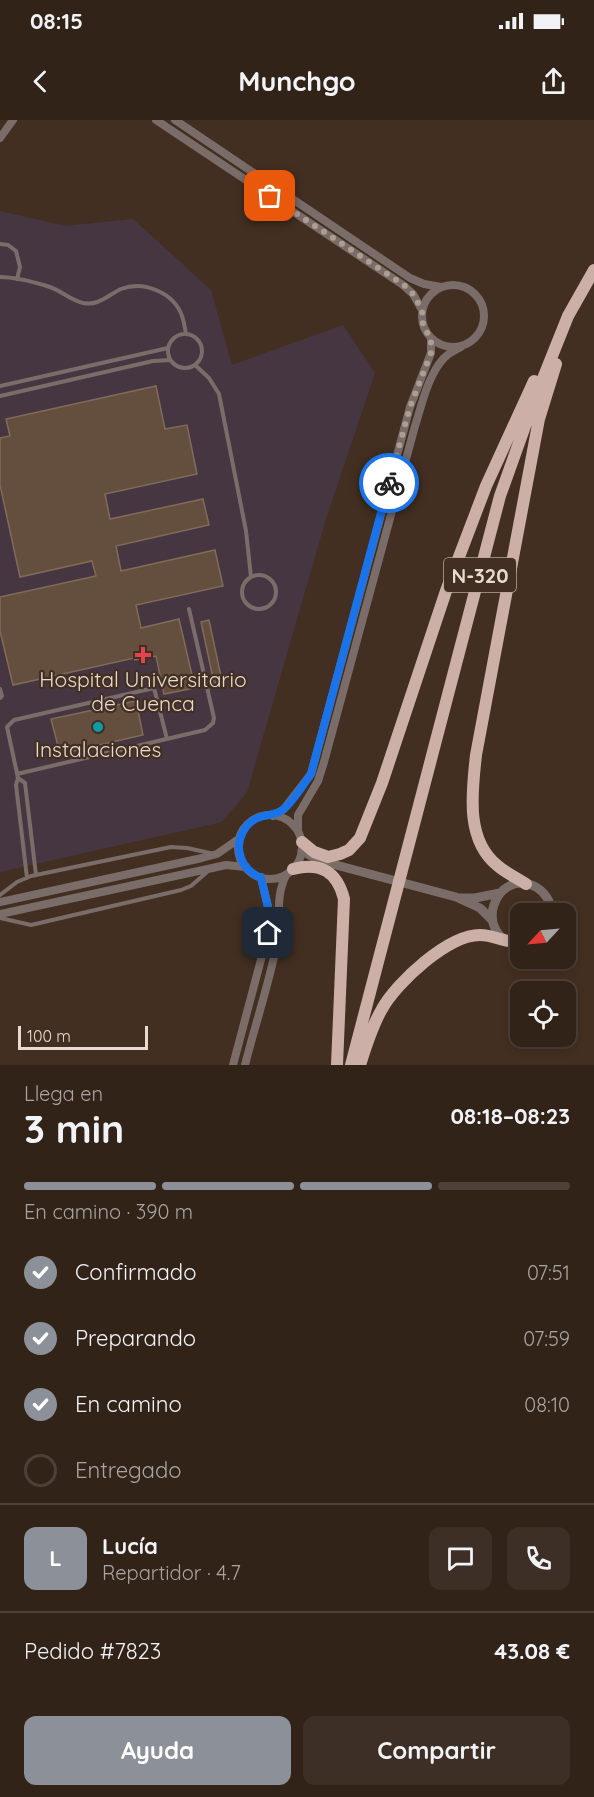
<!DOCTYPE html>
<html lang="es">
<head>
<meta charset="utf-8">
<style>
  body { margin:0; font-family:Quicksand,sans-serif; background:#3d2f26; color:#f1f3f6; height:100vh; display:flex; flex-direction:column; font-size:22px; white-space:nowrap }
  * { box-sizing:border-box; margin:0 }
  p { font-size:20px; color:#a8a4a2 }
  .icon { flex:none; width:33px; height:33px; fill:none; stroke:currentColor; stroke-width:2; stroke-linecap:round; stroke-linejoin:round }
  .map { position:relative; height:945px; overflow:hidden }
  .details { display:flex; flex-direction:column; background:#322319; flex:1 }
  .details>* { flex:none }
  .needle { width:39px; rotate:244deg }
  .tools { position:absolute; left:510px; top:783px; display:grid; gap:12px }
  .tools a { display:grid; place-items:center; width:66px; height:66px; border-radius:12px; background:#322319; box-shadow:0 3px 9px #0003,0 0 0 2px #4d4038; font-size:30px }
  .scale { position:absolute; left:18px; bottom:15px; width:130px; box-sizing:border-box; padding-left:6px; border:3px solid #e6dad1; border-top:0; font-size:16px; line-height:21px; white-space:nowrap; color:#e6dad1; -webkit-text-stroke:4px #432f21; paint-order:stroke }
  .pin { position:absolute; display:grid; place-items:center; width:51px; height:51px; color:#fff; margin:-26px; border-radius:12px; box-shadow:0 3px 9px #0006 }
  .courier { position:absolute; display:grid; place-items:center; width:60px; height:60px; margin:-30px; border:4px solid #1a73e8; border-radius:50%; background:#fff; color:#222; box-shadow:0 2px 8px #0007 }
  .overview em { font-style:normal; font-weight:700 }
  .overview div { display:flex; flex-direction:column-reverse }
  .overview { display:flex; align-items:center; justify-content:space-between; height:102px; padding:0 24px }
  h1 { font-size:39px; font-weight:700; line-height:45px }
  .bar { display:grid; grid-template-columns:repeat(4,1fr); gap:9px 6px; align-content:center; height:72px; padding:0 24px }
  .bar i { height:8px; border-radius:4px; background:#4d4038 }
  .bar .current { background:#8c9099 }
  .bar p { grid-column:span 4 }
  .line { display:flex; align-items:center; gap:15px; padding:0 24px; border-top:2px solid #4d4038 }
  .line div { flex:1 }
  .round { display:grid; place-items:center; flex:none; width:63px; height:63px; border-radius:12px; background:#3d2f26 }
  ol { padding:0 24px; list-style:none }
  li { display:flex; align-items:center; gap:18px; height:66px }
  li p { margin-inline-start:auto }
  li .icon { padding:6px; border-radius:50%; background:#8c9099; color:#fff; stroke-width:4 }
  li:last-child { color:#a8a4a2 }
  li i { width:33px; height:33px; border:3px solid #4d4038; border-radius:50% }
  .action { display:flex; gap:12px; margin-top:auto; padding:12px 24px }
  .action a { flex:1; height:69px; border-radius:12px; background:#8c9099; color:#fff; font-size:24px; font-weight:700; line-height:69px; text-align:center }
  .action a+a { background:#3d2f26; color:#f1f3f6 }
  .status { display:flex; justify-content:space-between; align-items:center; height:42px; padding:0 30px; background:#322319; direction:ltr }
  .status svg { height:16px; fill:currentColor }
  header { display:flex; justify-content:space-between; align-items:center; height:78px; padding:0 24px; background:#322319; font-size:27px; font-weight:700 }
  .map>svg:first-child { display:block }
  .medical { fill:#463642 }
  .building { fill:#644f3f; stroke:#806a5a; stroke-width:1.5 }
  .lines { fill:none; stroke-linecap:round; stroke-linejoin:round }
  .service { stroke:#7a6d69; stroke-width:4 }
  .minor { stroke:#7a6d69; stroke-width:8 }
  .tertiary { stroke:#7a6d69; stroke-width:9 }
  .trunk { stroke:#ccb0a7; stroke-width:12 }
  .done { stroke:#ad9e93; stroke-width:6; stroke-dasharray:0 10.8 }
  .route { stroke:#1a73e8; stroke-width:8 }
  .health-dot { fill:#e0444e; stroke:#432f21; stroke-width:2 }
  .culture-dot { fill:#0f9aa8; stroke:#432f21; stroke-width:2 }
  .labels { text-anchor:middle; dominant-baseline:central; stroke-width:4.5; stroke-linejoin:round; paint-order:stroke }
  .shield { fill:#432f21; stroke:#b5a79c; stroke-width:1.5 }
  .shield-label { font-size:20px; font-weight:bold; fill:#e6dad1 }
  .poi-label { font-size:21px; fill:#e6dad1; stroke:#432f21 }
</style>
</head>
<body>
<div class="status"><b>08:15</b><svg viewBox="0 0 49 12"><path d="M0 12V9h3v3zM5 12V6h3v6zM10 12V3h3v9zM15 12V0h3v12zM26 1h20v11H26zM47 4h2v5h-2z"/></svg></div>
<header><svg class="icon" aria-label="back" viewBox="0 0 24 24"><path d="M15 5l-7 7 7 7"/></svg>Munchgo<svg class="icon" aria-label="share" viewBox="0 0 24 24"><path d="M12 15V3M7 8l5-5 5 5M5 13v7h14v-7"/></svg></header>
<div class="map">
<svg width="594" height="945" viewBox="0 0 594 945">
  <rect width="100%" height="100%" fill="#432f21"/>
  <!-- medical -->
  <path class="medical" d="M0,91L65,106L133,99L211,170L232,245L343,205L375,253L326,399L247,672L222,702L0,752Z"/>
  <!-- building -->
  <path class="building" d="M156,266L165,309L187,305L197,354L105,374L110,399L203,379L209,405L116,426L121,451L215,430L223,466L136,485L141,508L179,499L195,568L164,574L156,536L135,540L134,538L13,565L0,511V477L96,456L92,441L20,457L0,365V318L10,316L6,299Z
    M209,500L222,561L214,563L201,502Z
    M136,581L143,615L60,634L51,599Z"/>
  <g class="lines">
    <!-- service -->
    <path class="service" d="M0,124L8,125L16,131L20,147L17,159
      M0,157C16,157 34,162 50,167C61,171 71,180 83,183C99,186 108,175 121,169C144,160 174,173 182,196C184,202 185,208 186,214
      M168 231a17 17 0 1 1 34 0a17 17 0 1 1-34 0Z
      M195,245L209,258L219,274L246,411L251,457
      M0,266L168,228
      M0,276L153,241L170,240
      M242 472a17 17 0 1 1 34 0a17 17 0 1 1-34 0Z
      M0,569L2,576L0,578
      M17,654L205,610L213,603L214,598L189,489
      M18,658L7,607L14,600L154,568L167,619
      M27,758L16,665L18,658L25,663L36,755
      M0,775L17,762L31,756L171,727L187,728L210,733
      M0,798L31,805L181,770L191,766L207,752"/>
    <!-- minor -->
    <path class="minor" d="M156,0L403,165L413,174L422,190
      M175,0L410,158L424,164L441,167
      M0,18L13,0
      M422 196a31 31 0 1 1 62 0a31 31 0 1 1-62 0Z
      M238 727a32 32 0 1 1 64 0a32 32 0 1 1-64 0Z
      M273,696L284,689L311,654L410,287L431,233V219
      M298,711V695L318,661L324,642L415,306C422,284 428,255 444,238C449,233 455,230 461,227
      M0,782L202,738L217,734L240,718
      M0,794L226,745L246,747
      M233,945L268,813V787L261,757
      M245,945C255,905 269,864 277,823C282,799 274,780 286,755"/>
    <!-- tertiary -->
    <path class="tertiary" d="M302,731L321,741L456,777L480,788L492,800
      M461,778H475L500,773
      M520,825C470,817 495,746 536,767C546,773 551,782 552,794"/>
    <!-- trunk -->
    <path class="trunk" d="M302,722L314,732L328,737L340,734L349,730L360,718L382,663L446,471L486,366L534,261
      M293,749C320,742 337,751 344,779L337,945
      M526,764C517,758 506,753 498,746C465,720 472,672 476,635L539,299L556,244
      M351,945L500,376L534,281L568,196L594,150
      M360,945C366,926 372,906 382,889C397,862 448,815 480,815C490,815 499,819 508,821"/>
  </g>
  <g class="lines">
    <!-- done -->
    <path class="done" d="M270,76L404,165L413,174L422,190L423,206L431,219V233L410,287L389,363"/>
    <!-- route -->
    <path class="route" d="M268,813V787L261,758C250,753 242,746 240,734C236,719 245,702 260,697C270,694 278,695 286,687C295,678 303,665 311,654L389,363"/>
  </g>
  <!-- markers -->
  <path class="health-dot" d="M140 526h6v6h6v6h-6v6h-6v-6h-6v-6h6z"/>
  <circle class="culture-dot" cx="98" cy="607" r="6"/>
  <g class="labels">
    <!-- shield labels -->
    <rect class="shield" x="444" y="438" width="72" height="34" rx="4.5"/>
    <g class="shield-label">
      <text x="480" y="455">N-320</text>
    </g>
    <!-- poi labels -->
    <g class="poi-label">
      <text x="143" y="559">Hospital Universitario<tspan x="143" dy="24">de Cuenca</tspan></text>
      <text x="98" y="629">Instalaciones</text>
    </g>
  </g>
</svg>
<div class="tools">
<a><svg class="needle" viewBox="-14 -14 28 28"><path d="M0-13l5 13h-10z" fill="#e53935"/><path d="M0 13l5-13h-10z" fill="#a8a4a2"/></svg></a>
<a><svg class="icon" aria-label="locate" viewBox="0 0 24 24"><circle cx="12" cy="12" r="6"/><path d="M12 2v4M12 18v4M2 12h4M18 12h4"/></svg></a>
</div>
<div class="scale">100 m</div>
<div class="pin" style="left:270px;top:76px;background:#ea580c"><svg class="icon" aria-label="bag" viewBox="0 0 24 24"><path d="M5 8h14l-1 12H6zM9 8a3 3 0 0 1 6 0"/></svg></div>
<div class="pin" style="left:268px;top:813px;background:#1f2937"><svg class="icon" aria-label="home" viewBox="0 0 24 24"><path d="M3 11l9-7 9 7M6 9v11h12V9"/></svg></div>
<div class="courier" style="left:389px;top:363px"><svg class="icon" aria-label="bike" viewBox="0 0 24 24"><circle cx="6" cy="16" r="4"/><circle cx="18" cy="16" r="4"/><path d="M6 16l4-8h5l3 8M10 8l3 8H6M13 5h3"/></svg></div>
</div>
<section class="details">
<div class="overview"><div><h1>3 min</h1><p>Llega en</p></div><em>08:18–08:23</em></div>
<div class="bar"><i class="current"></i><i class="current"></i><i class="current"></i><i></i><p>En camino · 390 m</p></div>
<ol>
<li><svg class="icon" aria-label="check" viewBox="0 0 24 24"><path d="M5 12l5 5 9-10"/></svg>Confirmado<p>07:51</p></li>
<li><svg class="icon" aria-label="check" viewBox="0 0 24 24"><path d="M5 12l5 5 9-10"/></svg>Preparando<p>07:59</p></li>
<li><svg class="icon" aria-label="check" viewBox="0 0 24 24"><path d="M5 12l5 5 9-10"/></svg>En camino<p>08:10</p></li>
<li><i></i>Entregado</li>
</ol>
<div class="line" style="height:108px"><b class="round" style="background:#8c9099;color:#fff">L</b><div><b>Lucía</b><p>Repartidor · 4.7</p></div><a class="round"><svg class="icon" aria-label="chat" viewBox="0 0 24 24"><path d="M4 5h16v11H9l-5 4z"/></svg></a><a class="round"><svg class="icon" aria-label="phone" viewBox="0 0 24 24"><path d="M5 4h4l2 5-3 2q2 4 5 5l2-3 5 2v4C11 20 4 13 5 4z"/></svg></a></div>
<div class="line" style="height:78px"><div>Pedido #7823</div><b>43.08 €</b></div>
<div class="action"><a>Ayuda</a><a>Compartir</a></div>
</section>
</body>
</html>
